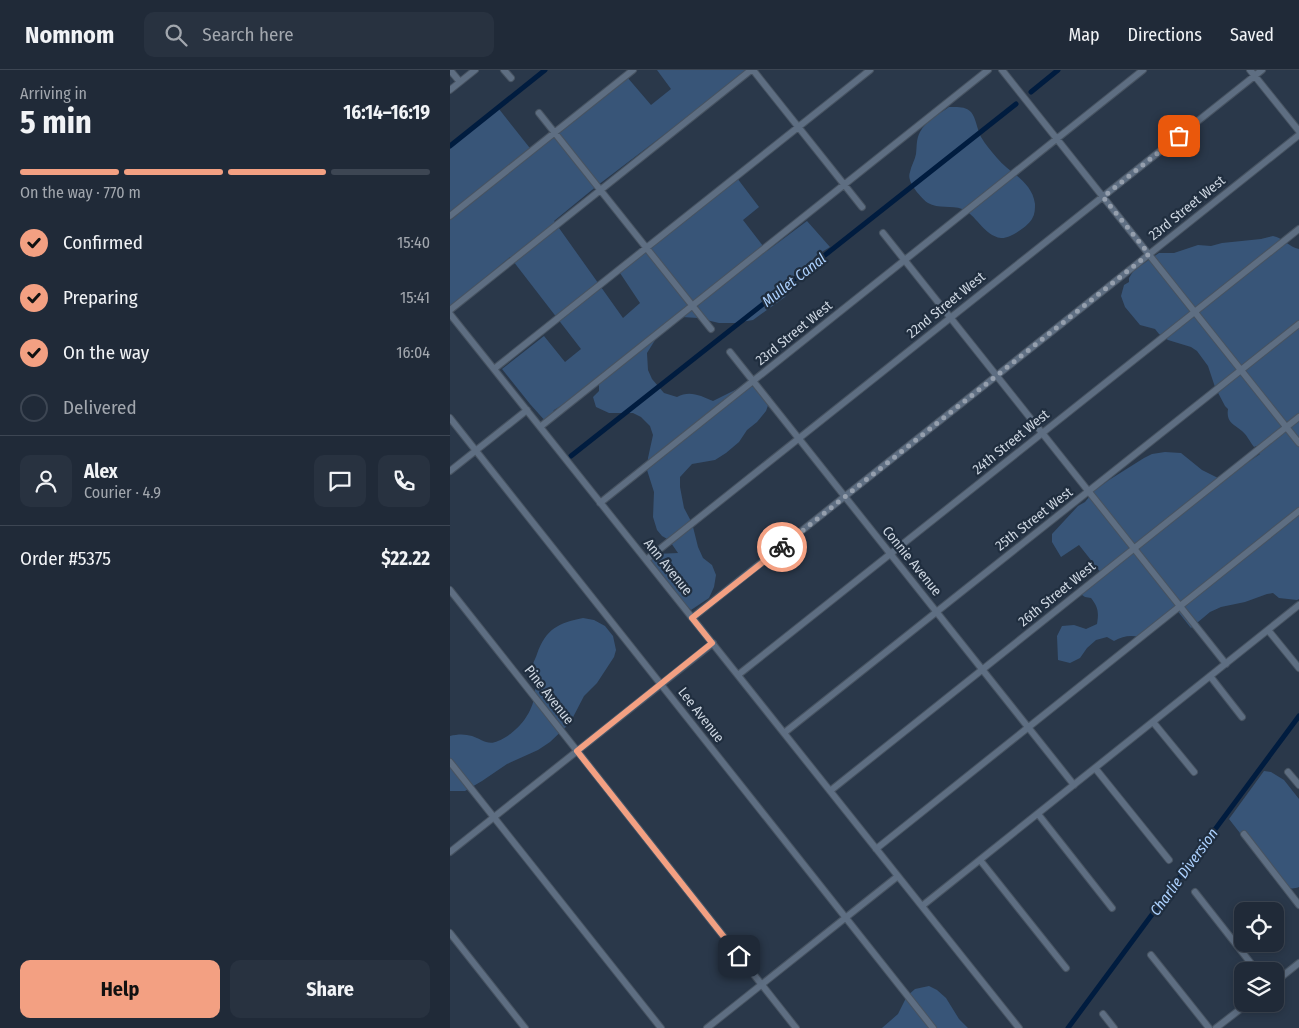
<!DOCTYPE html>
<html lang="en">
<head>
<meta charset="utf-8">
<style>
  body { margin:0; font-family:"Fira Sans Condensed",sans-serif; background:#283240; color:#f1f3f6; height:100vh; display:flex; flex-direction:column; font-size:19px; white-space:nowrap }
  * { box-sizing:border-box; margin:0 }
  p { font-size:16px; color:#a2a7ae }
  .icon { flex:none; width:28px; height:28px; fill:none; stroke:currentColor; stroke-width:2; stroke-linecap:round; stroke-linejoin:round }
  .map { position:relative; flex:1; overflow:hidden }
  .details { display:flex; flex-direction:column; background:#202a38; width:450px }
  .details>* { flex:none }
  .controls { position:absolute; left:784px; top:832px; display:grid; gap:10px }
  .controls a { display:grid; place-items:center; width:50px; height:50px; border-radius:10px; background:#202a38; box-shadow:0 2px 8px #0003,0 0 0 1px #3d4653; font-size:25px }
  .pin { position:absolute; display:grid; place-items:center; width:42px; height:42px; color:#fff; margin:-21px; border-radius:10px; box-shadow:0 2px 8px #0006 }
  .courier { position:absolute; display:grid; place-items:center; width:50px; height:50px; margin:-25px; border:4px solid #f3a082; border-radius:50%; background:#fff; color:#222; box-shadow:0 1px 6px #0007 }
  .headline em { font-style:normal; font-weight:700 }
  .headline div { display:flex; flex-direction:column-reverse }
  .headline { display:flex; align-items:center; justify-content:space-between; height:85px; padding:0 20px }
  h1 { font-size:32px; font-weight:700; line-height:38px }
  .bar { display:grid; grid-template-columns:repeat(4,1fr); gap:8px 5px; align-content:center; height:60px; padding:0 20px }
  .bar i { height:6px; border-radius:4px; background:#3d4653 }
  .bar .current { background:#f3a082 }
  .bar p { grid-column:span 4 }
  .line { display:flex; align-items:center; gap:12px; padding:0 20px; border-top:1px solid #3d4653 }
  .line div { flex:1 }
  .round { display:grid; place-items:center; flex:none; width:52px; height:52px; border-radius:10px; background:#283240 }
  ol { padding:0 20px; list-style:none }
  li { display:flex; align-items:center; gap:15px; height:55px }
  li p { margin-inline-start:auto }
  li .icon { padding:5px; border-radius:50%; background:#f3a082; color:#111; stroke-width:4 }
  li:last-child { color:#a2a7ae }
  li i { width:28px; height:28px; border:2px solid #3d4653; border-radius:50% }
  .action { display:flex; gap:10px; margin-top:auto; padding:10px 20px }
  .action a { flex:1; height:58px; border-radius:10px; background:#f3a082; color:#111; font-size:20px; font-weight:700; line-height:58px; text-align:center }
  .action a+a { background:#283240; color:#f1f3f6 }
  header { display:flex; align-items:center; gap:30px; box-sizing:border-box; height:70px; padding:0 25px; background:#202a38; border-bottom:1px solid #3d4653 }
  header strong { font-size:24px }
  nav { display:flex; gap:28px; margin-inline-start:auto; font-size:18px }
  .search { width:350px; height:45px; background:#283240; display:flex; align-items:center; gap:12px; box-sizing:border-box; padding:0 18px; border-radius:10px; color:#a2a7ae; font-size:19px }
  main { display:flex; flex:1; min-height:0 }
  .map>svg:first-child { display:block }
  .green { fill:#385578 }
  .lines { fill:none; stroke-linecap:round; stroke-linejoin:round }
  .canal { stroke:#001c3f; stroke-width:5 }
  .minor-casing { stroke:#475361; stroke-width:8 }
  .minor { stroke:#5e6e82; stroke-width:6 }
  .done { stroke:#959fad; stroke-width:5; stroke-dasharray:0 9 }
  .route { stroke:#f3a082; stroke-width:6 }
  .labels { text-anchor:middle; dominant-baseline:central; stroke-width:4.5; stroke-linejoin:round; paint-order:stroke }
  .street-label { font-size:14px; fill:#ced7e2; stroke:#202e3f }
  .water-label { font-size:15px; font-style:italic; fill:#acd1fe; stroke:#202e3f }
</style>
</head>
<body>
<header>
<strong>Nomnom</strong>
<div class="search"><svg class="icon" aria-label="search" viewBox="0 0 24 24"><circle cx="10" cy="10" r="6"/><path d="M15 15l6 6"/></svg>Search here</div>
<nav><a>Map</a><a>Directions</a><a>Saved</a></nav>
</header>
<main>
<section class="details">
<div class="headline"><div><h1>5 min</h1><p>Arriving in</p></div><em>16:14–16:19</em></div>
<div class="bar"><i class="current"></i><i class="current"></i><i class="current"></i><i></i><p>On the way · 770 m</p></div>
<ol>
<li><svg class="icon" aria-label="check" viewBox="0 0 24 24"><path d="M5 12l5 5 9-10"/></svg>Confirmed<p>15:40</p></li>
<li><svg class="icon" aria-label="check" viewBox="0 0 24 24"><path d="M5 12l5 5 9-10"/></svg>Preparing<p>15:41</p></li>
<li><svg class="icon" aria-label="check" viewBox="0 0 24 24"><path d="M5 12l5 5 9-10"/></svg>On the way<p>16:04</p></li>
<li><i></i>Delivered</li>
</ol>
<div class="line" style="height:90px"><a class="round"><svg class="icon" aria-label="person" viewBox="0 0 24 24"><circle cx="12" cy="8" r="4"/><path d="M4 21q1-7 8-7t8 7"/></svg></a><div><b>Alex</b><p>Courier · 4.9</p></div><a class="round"><svg class="icon" aria-label="chat" viewBox="0 0 24 24"><path d="M4 5h16v11H9l-5 4z"/></svg></a><a class="round"><svg class="icon" aria-label="phone" viewBox="0 0 24 24"><path d="M5 4h4l2 5-3 2q2 4 5 5l2-3 5 2v4C11 20 4 13 5 4z"/></svg></a></div>
<div class="line" style="height:65px"><div>Order #5375</div><b>$22.22</b></div>
<div class="action"><a>Help</a><a>Share</a></div>
</section>
<div class="map">
<svg width="849" height="958" viewBox="0 0 849 958">
  <rect width="100%" height="100%" fill="#2a384a"/>
  <!-- green -->
  <path class="green" d="M207,0H299L148,115L104,151L173,248L190,233L170,203L287,108L309,137L293,150L317,181L357,151L380,177L367,185L348,205L335,227L303,250L285,253H269L248,248L232,247L207,267L197,283L198,300L202,309L214,323L227,327C240,320 251,326 263,331L293,316L308,317L321,327L316,341L307,352L297,360L289,372L276,383L265,390L242,394L230,407V417L234,438L242,453L248,477L253,488L262,495L266,505L264,517L259,528L241,540L238,537L235,536L195,489L206,484L228,483L219,470L212,466L207,460L203,447L204,422L197,400L198,388L203,365L200,356L191,347L183,343H159L146,337L143,327L149,321V313L104,340L97,353L80,334L52,299L94,266L115,292L131,279L60,187L0,237V75L49,39L83,82L177,7L201,35L221,19Z
    M499,37C507,37 515,36 521,42C526,48 527,59 531,67C535,74 541,81 547,88C559,103 582,111 585,134C585,139 585,144 582,149C578,156 560,169 551,168C534,166 525,143 512,139C502,135 488,139 478,133C473,130 461,116 460,110C459,107 459,105 460,102C461,96 465,90 466,84C467,77 466,69 470,62C476,51 489,44 499,37Z
    M823,166C833,168 839,177 849,179V529L847,530L829,528L823,523L817,524L795,532L771,537L760,542L741,558L726,539L690,567C680,565 673,566 664,571L657,567L646,570L637,578L630,588L620,593L608,590L607,566L612,556L624,555L636,559L647,554C649,542 648,537 641,528L635,527L629,523L652,504L629,475L611,487L602,472V464L628,436L635,432L644,421L659,410L694,388L702,384L715,382L731,383L752,400L772,410L810,384L806,376L804,377C800,372 797,365 792,361C783,354 776,352 778,339L775,336L765,317L758,296L747,281L741,277L718,270L709,264L705,259L690,255L675,237L671,226L674,215L679,212V208L684,200L709,183H724L748,175L761,176L772,173L811,169Z
    M133,548L144,550L155,556L163,566L166,580L164,587L147,613L134,626L120,653L100,672L88,680L57,694L32,711L15,721H0V666C8,664 15,664 22,666C31,669 38,676 48,671C67,663 84,643 85,621C86,613 82,603 83,594C84,591 86,587 87,584C96,559 108,553 133,548Z
    M814,701L821,702L834,710L849,729V817C841,820 836,818 829,813L779,749Z
    M479,916L487,920L496,928L509,949L518,958H432L448,944L457,926L465,919Z"/>
  <g class="lines">
    <!-- canal -->
    <path class="canal" d="M581,22L608,0
      M0,76L95,0
      M121,386L566,34
      M618,958L849,646"/>
    <!-- minor casing -->
    <g class="minor-casing">
      <path id="minor" d="M0,0L10,12
        M54,0L61,8
        M303,0L412,137
        M552,0L849,373
        M800,0L849,61
        M0,20L25,0
        M89,43L261,259
        M0,146L183,0
        M433,163L776,594
        M0,240L301,0
        M0,244L569,958
        M280,282L624,715
        M44,299L420,0
        M0,348L483,958
        M90,357L538,0
        M0,401L77,340
        M150,433L693,0
        M196,490L812,0
        M0,520L346,958
        M242,548L849,65
        M818,560L849,598
        M288,605L849,159
        M760,606L792,647
        M703,652L744,702
        M334,663L849,254
        M0,692L211,958
        M645,698L719,790
        M838,702L849,715
        M380,721L849,347
        M588,744L662,838
        M794,764L849,835
        M426,779L849,441
        M0,782L263,573
        M530,790L616,898
        M745,822L807,901
        M472,836L849,535
        M0,863L75,958
        M701,885L759,958
        M825,912L849,893
        M653,944L664,958
        M257,958L448,806
        M766,958L797,934"/>
    </g>
    <!-- minor -->
    <use href="#minor" class="minor"/>
  </g>
  <g class="lines">
    <!-- done -->
    <path class="done" d="M332,477L699,184L653,127L729,66"/>
    <!-- route -->
    <path class="route" d="M289,886L127,681L262,573L242,548L332,477"/>
  </g>
  <g class="labels">
    <!-- street labels -->
    <g class="street-label">
      <text transform="translate(737 138) rotate(-39)">23rd Street West</text>
      <text transform="translate(496 235) rotate(-39)">22nd Street West</text>
      <text transform="translate(344 263) rotate(-39)">23rd Street West</text>
      <text transform="translate(561 372) rotate(-39)">24th Street West</text>
      <text transform="translate(584 449) rotate(-38)">25th Street West</text>
      <text transform="translate(462 491) rotate(51)">Connie Avenue</text>
      <text transform="translate(218 497) rotate(51)">Ann Avenue</text>
      <text transform="translate(607 524) rotate(-39)">26th Street West</text>
      <text transform="translate(99 625) rotate(52)">Pine Avenue</text>
      <text transform="translate(251 645) rotate(52)">Lee Avenue</text>
    </g>
    <!-- water labels -->
    <g class="water-label">
      <text transform="translate(344 210) rotate(-38)">Mullet Canal</text>
      <text transform="translate(734 802) rotate(-54)">Charlie Diversion</text>
    </g>
  </g>
</svg>
<div class="controls">
<a><svg class="icon" aria-label="locate" viewBox="0 0 24 24"><circle cx="12" cy="12" r="6"/><path d="M12 2v4M12 18v4M2 12h4M18 12h4"/></svg></a>
<a><svg class="icon" aria-label="layers" viewBox="0 0 24 24"><path d="M12 4l9 5-9 5-9-5zM3 14l9 5 9-5"/></svg></a>
</div>
<div class="pin" style="left:729px;top:66px;background:#ea580c"><svg class="icon" aria-label="bag" viewBox="0 0 24 24"><path d="M5 8h14l-1 12H6zM9 8a3 3 0 0 1 6 0"/></svg></div>
<div class="pin" style="left:289px;top:886px;background:#1f2937"><svg class="icon" aria-label="home" viewBox="0 0 24 24"><path d="M3 11l9-7 9 7M6 9v11h12V9"/></svg></div>
<div class="courier" style="left:332px;top:477px"><svg class="icon" aria-label="bike" viewBox="0 0 24 24"><circle cx="6" cy="16" r="4"/><circle cx="18" cy="16" r="4"/><path d="M6 16l4-8h5l3 8M10 8l3 8H6M13 5h3"/></svg></div>
</div>
</main>
</body>
</html>
